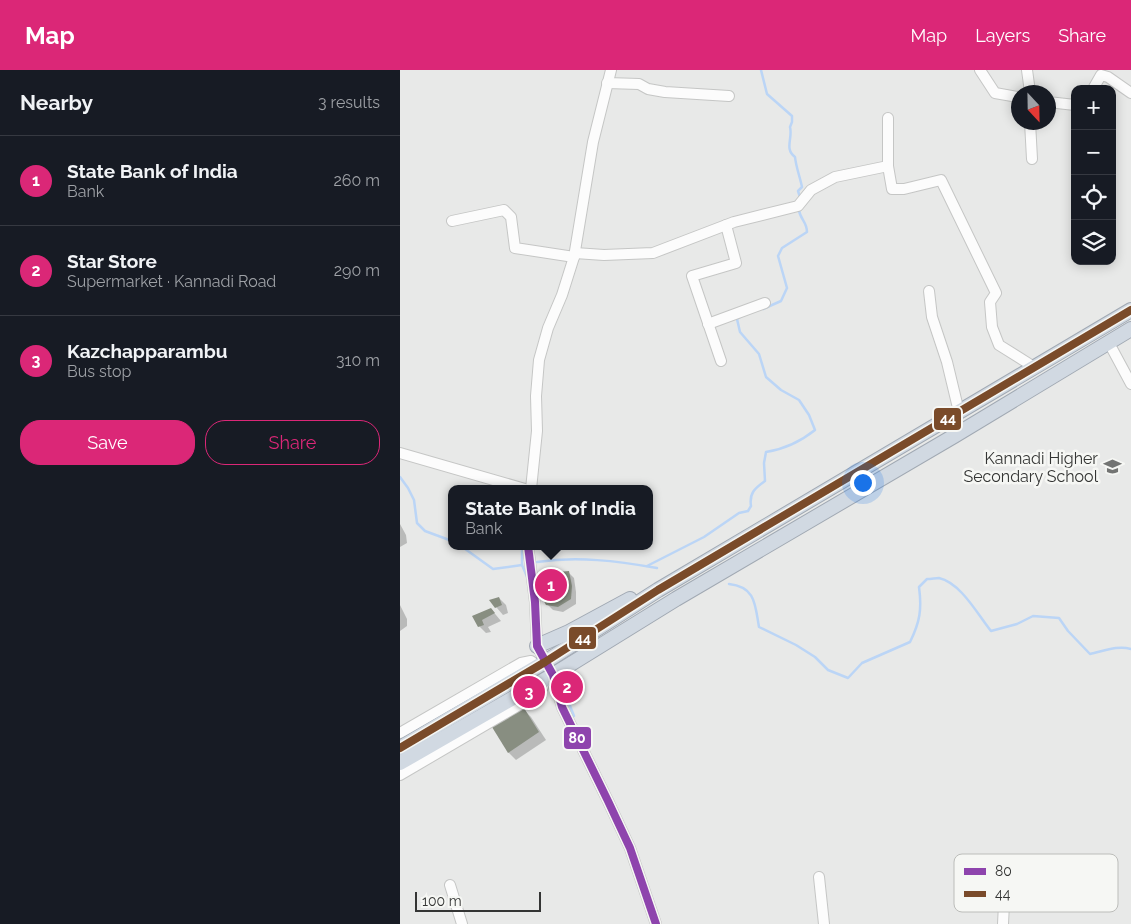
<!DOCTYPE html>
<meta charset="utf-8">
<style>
body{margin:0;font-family:Raleway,sans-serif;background:#242831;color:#f1f3f6}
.controls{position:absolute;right:15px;top:15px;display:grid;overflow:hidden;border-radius:10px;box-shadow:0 2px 12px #0003}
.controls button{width:45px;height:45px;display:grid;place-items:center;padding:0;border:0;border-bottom:1px solid #363941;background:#171b24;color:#f1f3f6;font:25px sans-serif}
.compass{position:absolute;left:611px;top:15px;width:45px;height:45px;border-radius:50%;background:#171b24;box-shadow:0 2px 12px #0003;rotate:158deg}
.scale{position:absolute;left:15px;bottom:12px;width:126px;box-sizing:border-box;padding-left:5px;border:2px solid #343534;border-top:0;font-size:14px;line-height:18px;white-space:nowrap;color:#343534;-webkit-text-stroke:4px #f6f7f4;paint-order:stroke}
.you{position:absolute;left:462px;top:412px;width:18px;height:18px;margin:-12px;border:4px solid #fff;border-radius:50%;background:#1a73e8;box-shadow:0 0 0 8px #1a73e833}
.badge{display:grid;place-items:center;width:32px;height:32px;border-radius:50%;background:#db2777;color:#fff;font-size:16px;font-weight:700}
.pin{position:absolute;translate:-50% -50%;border:2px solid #fff;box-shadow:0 1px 5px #0006}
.popup{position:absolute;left:48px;top:415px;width:205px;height:65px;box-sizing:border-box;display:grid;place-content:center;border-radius:10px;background:#171b24;filter:drop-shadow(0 1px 4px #0005);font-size:16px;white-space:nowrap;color:#9ea1a6}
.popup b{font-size:19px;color:#f1f3f6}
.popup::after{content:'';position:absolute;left:50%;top:100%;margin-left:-10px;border:10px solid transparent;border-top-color:#171b24}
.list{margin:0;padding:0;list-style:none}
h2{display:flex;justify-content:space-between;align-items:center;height:65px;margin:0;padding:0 20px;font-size:21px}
h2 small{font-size:16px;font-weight:400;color:#9ea1a6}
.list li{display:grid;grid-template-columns:32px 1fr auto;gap:15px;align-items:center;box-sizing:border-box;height:90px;padding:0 20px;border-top:1px solid #363941}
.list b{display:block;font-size:19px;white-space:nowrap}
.list p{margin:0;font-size:16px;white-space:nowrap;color:#9ea1a6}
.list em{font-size:16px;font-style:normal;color:#9ea1a6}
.actions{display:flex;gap:10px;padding:15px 20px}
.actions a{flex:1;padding:11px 0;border:1px solid #db2777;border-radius:20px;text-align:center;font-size:18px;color:#db2777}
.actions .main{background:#db2777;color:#fff}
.icon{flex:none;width:28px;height:28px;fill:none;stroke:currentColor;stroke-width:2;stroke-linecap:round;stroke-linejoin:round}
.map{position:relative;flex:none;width:731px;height:854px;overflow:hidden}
header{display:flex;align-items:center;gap:30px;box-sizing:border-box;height:70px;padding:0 25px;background:#db2777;color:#fff}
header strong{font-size:24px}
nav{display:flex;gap:28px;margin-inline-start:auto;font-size:18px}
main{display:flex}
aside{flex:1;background:#171b24}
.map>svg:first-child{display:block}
.shadow{fill:#0003}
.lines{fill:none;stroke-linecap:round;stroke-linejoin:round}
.stream{stroke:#bbd5f6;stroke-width:2.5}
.building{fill:#888e81}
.minor-casing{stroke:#c5c6c5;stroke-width:12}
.highway-casing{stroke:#a1a9b3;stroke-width:16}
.minor{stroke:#fcfcfc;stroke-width:10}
.highway{stroke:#d1d9e2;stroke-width:14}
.bus-1-casing{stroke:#f6f7f4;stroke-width:11}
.bus-2-casing{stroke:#f6f7f4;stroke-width:11}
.bus-1{stroke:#8e44ad;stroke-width:8}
.bus-2{stroke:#7a4b2a;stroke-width:8}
.labels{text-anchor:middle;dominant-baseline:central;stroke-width:5;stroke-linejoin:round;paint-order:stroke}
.poi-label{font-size:16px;fill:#343534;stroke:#f6f7f4;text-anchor:end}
.key{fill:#f6f7f4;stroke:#bcbdba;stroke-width:1}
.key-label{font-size:14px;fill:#343534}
.line-badge{stroke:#f6f7f4;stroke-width:2}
.badge-label{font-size:14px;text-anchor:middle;font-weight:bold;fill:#fff}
</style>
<header>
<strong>Map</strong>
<nav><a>Map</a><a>Layers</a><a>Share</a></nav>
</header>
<main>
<aside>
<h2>Nearby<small>3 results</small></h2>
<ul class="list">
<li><span class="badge">1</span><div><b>State Bank of India</b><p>Bank</p></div><em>260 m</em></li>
<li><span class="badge">2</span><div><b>Star Store</b><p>Supermarket · Kannadi Road</p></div><em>290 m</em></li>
<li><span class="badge">3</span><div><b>Kazchapparambu</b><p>Bus stop</p></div><em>310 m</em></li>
</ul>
<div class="actions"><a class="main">Save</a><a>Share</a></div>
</aside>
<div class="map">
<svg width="731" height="854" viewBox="0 0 731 854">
<rect width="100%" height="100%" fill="#e8e9e8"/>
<g class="shadow">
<path d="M0,454L6,465L7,473L0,477Z"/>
<path d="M168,502L174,508L176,522V534L163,542L153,540L147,534Z"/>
<path d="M99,528L106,535L108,543L103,545L91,531Z"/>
<path d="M0,535L7,549V556L0,561Z"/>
<path d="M91,539L101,551L88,557L91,562L86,563L79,556L73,546Z"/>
<path d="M124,640L131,647L146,670L116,690L109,683L93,658Z"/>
</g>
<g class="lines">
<g class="stream">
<path d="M361,0L367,24L392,46V52L390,57C393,68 384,79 395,87C396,97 400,107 402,117L398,121L400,127"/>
<path d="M363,239L381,231L387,218L378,186L382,178L407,162C407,152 400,149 399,140"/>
<path d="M0,407L8,418L14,430L17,453L25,461L52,471"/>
<path d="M61,476L93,499L122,495"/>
<path d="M122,476V495L128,509"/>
<path d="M137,492C178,486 217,491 257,498"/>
<path d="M247,496L304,467L339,443L348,441L351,436C349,423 355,418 365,411L364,393L366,382C385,379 400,372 415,360L409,345L399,330L381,320L366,307L359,284L340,262L337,249L342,246"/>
<path d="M329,514C356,517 355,535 359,557L396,575L415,587L428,600L448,608L462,593L510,572C520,552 522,539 519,517L527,509C531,509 536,508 539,508C561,513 578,545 591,561L617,554L633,546L659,548L668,561L690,584C704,581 718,575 731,579"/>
<path d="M160,611L174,646"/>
</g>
</g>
<g class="building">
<path d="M169,501L172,516L171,529L158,537L146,535L140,524L146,506L158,502Z"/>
<path d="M99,527L102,535L95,538L89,530Z"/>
<path d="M91,538L95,543L82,550L84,555L78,557L72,546Z"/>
<path d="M124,638L139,662L108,683L92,657Z"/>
</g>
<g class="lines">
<defs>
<g id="minor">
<path d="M580,0L595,23L618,27"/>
<path d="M627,0L630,22"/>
<path d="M207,13L239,14L248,19L265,22L329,26"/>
<path d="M693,19L701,5L708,7L731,23"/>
<path d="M648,32L675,35"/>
<path d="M488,48V96L492,119H504L541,110L596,223L590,232L592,257L599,275L634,297"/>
<path d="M630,52L632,89"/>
<path d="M52,151L104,140L111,147L115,178L174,187"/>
<path d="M175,183L204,185L253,183L334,152L398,136L411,120L435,107L488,96"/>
<path d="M529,221L532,247L547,292L559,342"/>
<path d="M308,254L365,233"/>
<path d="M709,273L731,314"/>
<path d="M321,291L292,206L336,193L326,155"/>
<path d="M0,383L125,419"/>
<path d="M131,419L137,361L136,326L139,290L148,258L162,225L174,187L193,72L211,0"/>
<path d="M128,476L135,532L137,576L153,605L162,637L208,731L230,778L256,854"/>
<path d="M0,663L121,593L131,591L138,596"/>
<path d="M0,705L138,624L143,617L146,609"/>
<path d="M419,807L424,854"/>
<path d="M50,815L62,854"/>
<path d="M603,854L604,834L608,818"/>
</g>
<g id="highway">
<path d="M137,576L169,562L230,529"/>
<path d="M0,678L145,592L258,520L731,240"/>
<path d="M0,693L153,605L276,529L554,366L731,259"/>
</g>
</defs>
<use href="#minor" class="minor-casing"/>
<use href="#highway" class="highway-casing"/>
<use href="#minor" class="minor"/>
<use href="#highway" class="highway"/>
<defs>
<path id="bus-1" d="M128,476L135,532L137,576L153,605L162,637L208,731L230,778L256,854"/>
<path id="bus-2" d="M0,678L145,592L258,520L731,240"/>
</defs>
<use href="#bus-1" class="bus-1-casing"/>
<use href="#bus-2" class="bus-2-casing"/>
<use href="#bus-1" class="bus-1"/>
<use href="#bus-2" class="bus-2"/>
</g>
<defs>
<symbol id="school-bare" viewBox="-9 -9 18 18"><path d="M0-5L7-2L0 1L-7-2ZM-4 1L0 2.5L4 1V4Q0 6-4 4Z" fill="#737473" stroke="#f6f7f4" stroke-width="2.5" paint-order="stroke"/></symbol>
</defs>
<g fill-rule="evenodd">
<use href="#school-bare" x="700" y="384" width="25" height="25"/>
</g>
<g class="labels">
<g class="poi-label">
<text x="698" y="388">Kannadi Higher<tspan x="698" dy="18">Secondary School</tspan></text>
</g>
</g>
<rect x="554" y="784" width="164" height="58" rx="8" class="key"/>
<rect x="564" y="798" width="22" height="7" fill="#8e44ad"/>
<rect x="564" y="821" width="22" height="6" fill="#7a4b2a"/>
<g class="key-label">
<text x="595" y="806">80</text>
<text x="595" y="829">44</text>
</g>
<g class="line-badge">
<rect x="533" y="337" width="29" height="24" rx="5" fill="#7a4b2a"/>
<rect x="168" y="556" width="29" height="24" rx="5" fill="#7a4b2a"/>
<rect x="163" y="656" width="29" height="24" rx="5" fill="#8e44ad"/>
</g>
<g class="badge-label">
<text x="548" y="353">44</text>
<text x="183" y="573">44</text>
<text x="177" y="673">80</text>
</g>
</svg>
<div class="controls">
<button>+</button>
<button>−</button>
<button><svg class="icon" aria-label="locate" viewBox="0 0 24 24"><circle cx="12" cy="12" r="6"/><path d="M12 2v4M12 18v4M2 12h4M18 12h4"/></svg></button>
<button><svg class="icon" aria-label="layers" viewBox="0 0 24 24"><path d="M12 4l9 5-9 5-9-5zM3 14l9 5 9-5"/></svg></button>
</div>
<svg class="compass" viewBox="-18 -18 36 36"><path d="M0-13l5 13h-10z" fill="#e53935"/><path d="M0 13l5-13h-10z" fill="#9ea1a6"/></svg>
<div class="scale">100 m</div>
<div class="you"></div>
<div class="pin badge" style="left:151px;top:515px">1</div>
<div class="popup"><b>State Bank of India</b>Bank</div>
<div class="pin badge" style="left:167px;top:617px">2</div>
<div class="pin badge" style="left:129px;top:622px">3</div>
</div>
</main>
